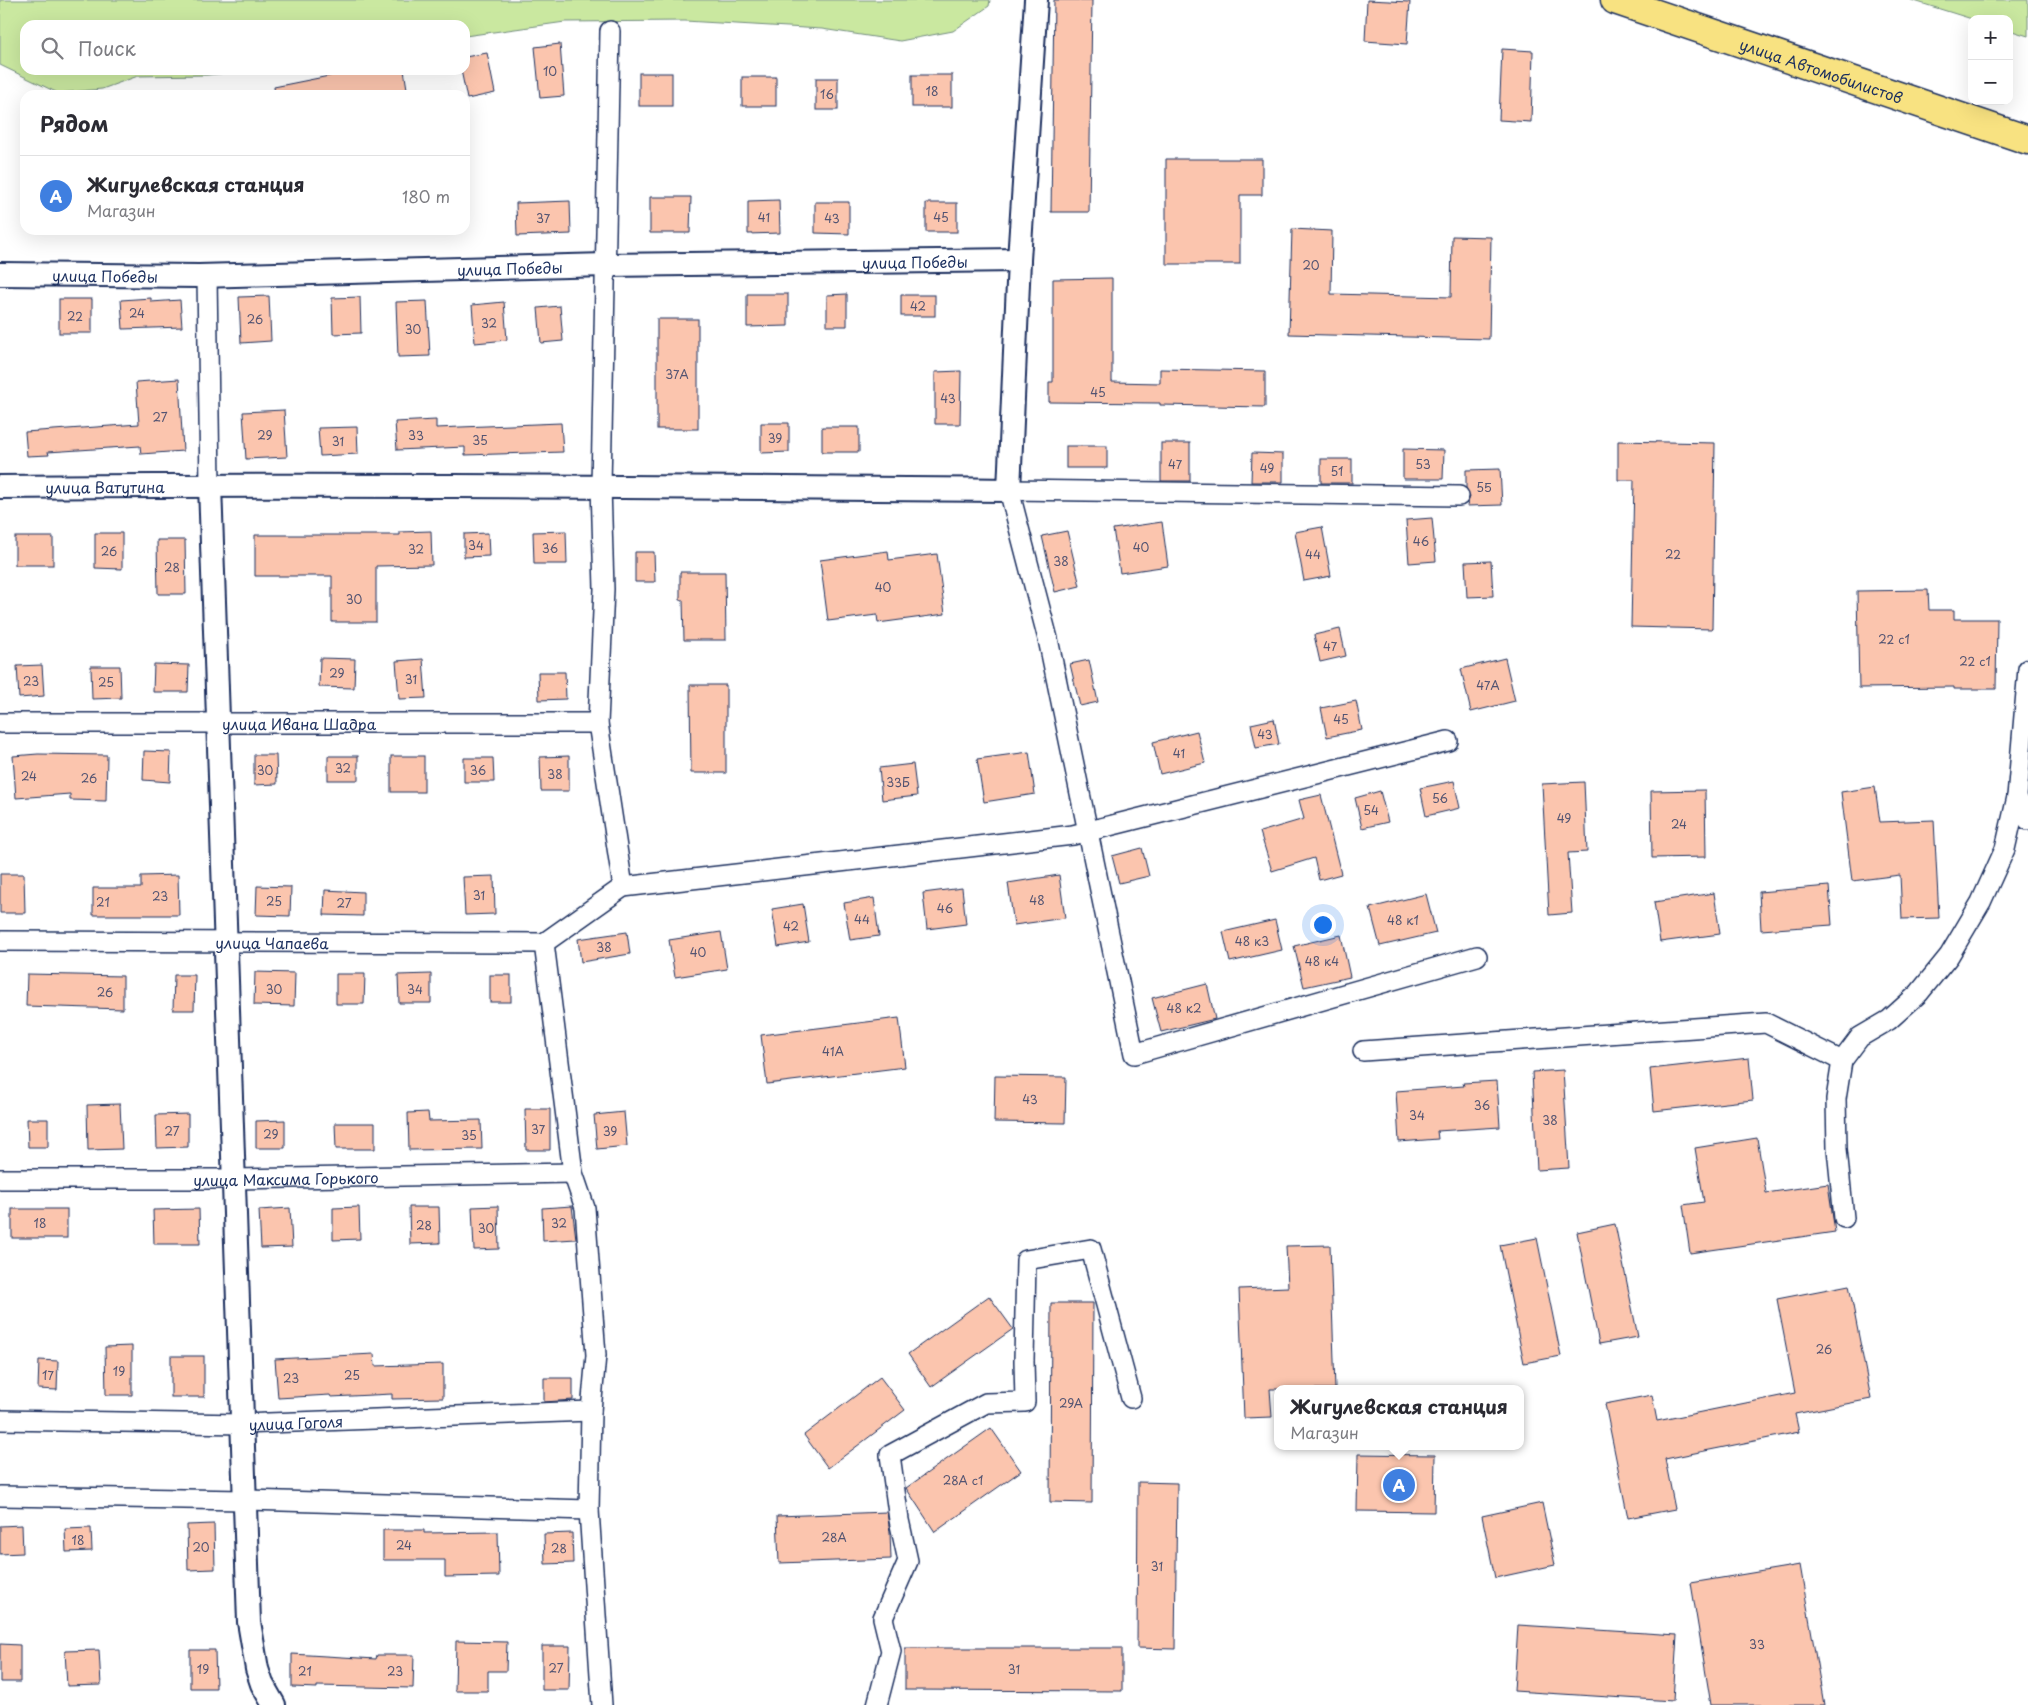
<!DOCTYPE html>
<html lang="ru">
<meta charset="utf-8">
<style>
body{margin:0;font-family:"Playpen Sans",sans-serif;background:#f2f2f3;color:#2b2b33}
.controls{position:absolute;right:15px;top:15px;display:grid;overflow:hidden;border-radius:10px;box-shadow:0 5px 20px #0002}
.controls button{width:45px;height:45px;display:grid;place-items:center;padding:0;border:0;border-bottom:1px solid #e1e1e2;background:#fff;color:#2b2b33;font:25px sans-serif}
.you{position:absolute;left:1322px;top:924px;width:18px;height:18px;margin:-12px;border:4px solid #fff;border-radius:50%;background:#1a73e8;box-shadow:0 0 0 8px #1a73e833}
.badge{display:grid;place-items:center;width:32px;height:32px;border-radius:50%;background:#d93025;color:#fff;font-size:16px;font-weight:700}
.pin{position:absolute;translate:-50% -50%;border:2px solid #fff;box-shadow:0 1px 5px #0006}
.popup{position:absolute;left:1274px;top:1385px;width:250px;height:65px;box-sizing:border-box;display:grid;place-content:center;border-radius:10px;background:#fff;filter:drop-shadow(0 1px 4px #0005);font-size:16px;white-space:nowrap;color:#7c7c81}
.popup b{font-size:19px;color:#2b2b33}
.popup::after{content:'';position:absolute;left:50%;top:100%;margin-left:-10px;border:10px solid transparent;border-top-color:#fff}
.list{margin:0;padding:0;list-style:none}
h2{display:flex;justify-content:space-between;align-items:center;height:65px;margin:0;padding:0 20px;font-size:21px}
h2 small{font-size:16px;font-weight:400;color:#7c7c81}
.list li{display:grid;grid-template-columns:32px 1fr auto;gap:15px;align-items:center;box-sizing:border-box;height:80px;padding:0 20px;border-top:1px solid #e1e1e2}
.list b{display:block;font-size:19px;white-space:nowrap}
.list p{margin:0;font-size:16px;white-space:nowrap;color:#7c7c81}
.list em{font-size:16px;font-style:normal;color:#7c7c81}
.icon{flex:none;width:28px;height:28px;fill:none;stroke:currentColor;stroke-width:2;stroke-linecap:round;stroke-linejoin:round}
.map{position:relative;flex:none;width:2028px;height:1705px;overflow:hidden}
.search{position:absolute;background:#fff;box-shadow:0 5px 20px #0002;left:20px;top:20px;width:450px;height:55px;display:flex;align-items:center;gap:12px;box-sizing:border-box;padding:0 18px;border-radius:15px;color:#7c7c81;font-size:19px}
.panel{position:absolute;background:#fff;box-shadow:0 5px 20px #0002;left:20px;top:90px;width:450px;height:145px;border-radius:15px}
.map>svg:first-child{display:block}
.green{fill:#cae8a0;stroke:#728c7f}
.building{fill:#fbc5ae;stroke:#1b2f5e}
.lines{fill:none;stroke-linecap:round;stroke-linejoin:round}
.minor-casing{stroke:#1b2f5e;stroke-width:22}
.tertiary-casing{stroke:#1b2f5e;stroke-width:26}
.primary-casing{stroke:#1b2f5e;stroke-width:31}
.minor{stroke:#fff;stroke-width:19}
.tertiary{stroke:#fff;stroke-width:22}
.primary{stroke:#f8e281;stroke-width:28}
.labels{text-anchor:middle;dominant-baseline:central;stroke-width:4;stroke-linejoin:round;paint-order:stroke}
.number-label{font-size:12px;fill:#535472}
.street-label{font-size:15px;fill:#1b2f5e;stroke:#fff}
</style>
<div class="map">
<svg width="2028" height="1705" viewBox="0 0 2028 1705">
<rect width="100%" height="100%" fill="#fff"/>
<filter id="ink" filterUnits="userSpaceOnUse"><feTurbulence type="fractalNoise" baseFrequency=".02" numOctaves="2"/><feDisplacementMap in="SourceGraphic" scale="10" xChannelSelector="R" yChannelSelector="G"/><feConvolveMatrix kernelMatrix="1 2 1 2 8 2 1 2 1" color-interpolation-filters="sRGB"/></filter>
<g filter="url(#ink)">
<g class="green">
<path d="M0,0H990L989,6L953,31L900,41L822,29L685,21L565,22L465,36V25H25V70H259L207,75L138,76L102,89L58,93L0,65Z"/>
<path d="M1911,0H2028V36L2009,30V19H1972Z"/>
</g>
<g class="building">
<path d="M1054,0H1092L1089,212H1051Z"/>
<path d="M1367,0L1410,2L1407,44L1365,41Z"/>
<path d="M560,44L564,96L540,98L535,47Z"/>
<path d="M1502,49L1533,51L1531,122L1499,120Z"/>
<path d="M487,53L495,93L467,99L461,70H465V57Z"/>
<path d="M359,70H404L408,95H275L274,87Z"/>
<rect x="639" y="73" width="33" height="33"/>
<rect x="912" y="75" width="40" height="32"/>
<rect x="742" y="77" width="34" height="29"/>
<rect x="816" y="78" width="22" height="32"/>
<path d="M1166,159H1262V195H1240V264H1166Z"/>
<path d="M650,197H691L690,233H650Z"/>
<path d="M779,200L780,233L748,234V201Z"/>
<path d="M570,201L571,234L517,236L516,203Z"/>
<path d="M815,202H849V234L815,233Z"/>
<rect x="926" y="203" width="31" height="29"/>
<path d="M1292,229L1332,231L1331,294L1451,297L1452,236L1491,237L1489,339L1289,334Z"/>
<path d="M1112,278V382L1160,383V369L1265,371V407L1160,405V403L1049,402V382H1053V279Z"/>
<path d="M747,294H788V326L747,327Z"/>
<path d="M847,294V326H827V295Z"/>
<rect x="901" y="295" width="34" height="21"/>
<path d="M269,296L271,341L241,343L239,297Z"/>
<path d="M360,297L361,333L333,334L332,298Z"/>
<path d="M151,298V302L180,300L182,327L123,329L121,300Z"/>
<rect x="59" y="299" width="33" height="34"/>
<path d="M427,301L430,356L398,357L396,302Z"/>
<path d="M504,302L507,340L475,343L472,305Z"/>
<path d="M560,306L563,341L541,343L538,308Z"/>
<rect x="657" y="319" width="41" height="110"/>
<path d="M961,371L960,424H935V372Z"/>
<path d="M179,379L183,451L141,454L140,446L48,452L49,455L27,456L25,432L139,424L136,382Z"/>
<path d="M284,410L287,457L246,459L243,412Z"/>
<path d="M436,420V428L561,423L563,452L465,455V447L397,450L395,422Z"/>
<path d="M761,423H789V452L761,453Z"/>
<path d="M357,427L358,454L320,456L318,428Z"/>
<rect x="822" y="427" width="37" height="25"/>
<path d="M1618,441L1715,443L1712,629L1631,627L1634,480H1618Z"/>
<rect x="1161" y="443" width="29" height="38"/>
<rect x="1066" y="446" width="41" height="22"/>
<path d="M1403,449L1444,450L1443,479H1403Z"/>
<path d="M1252,453L1283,454V482H1251Z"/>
<rect x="1321" y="459" width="31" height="24"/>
<path d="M1500,469L1502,505L1467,506L1470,496L1466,488V470Z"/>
<path d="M1432,518L1436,561L1409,563L1406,520Z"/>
<path d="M1162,522L1168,566L1120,573L1113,529Z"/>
<path d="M1322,527L1331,576L1304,581L1295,532Z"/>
<path d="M431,531L432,565L376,566V622H332V576H255V535H400V532Z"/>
<path d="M566,531L567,564H534L533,532Z"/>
<path d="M1067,531L1080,586L1055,592L1042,536Z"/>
<path d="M95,533H122V569L95,568Z"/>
<path d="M488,533L489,556L464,557V534Z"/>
<rect x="15" y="537" width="38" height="28"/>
<path d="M157,540H185L186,594H158Z"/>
<path d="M888,551L889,560L937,554L945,614L878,623L877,615L828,621L820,560Z"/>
<path d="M635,552H654L655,582H635Z"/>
<path d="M1491,561L1493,596L1467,597L1465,562Z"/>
<path d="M680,572H725L726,640H684L683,600H680Z"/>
<path d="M1928,590L1929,610H1954V619H1997L1996,689H1954V687L1859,688L1857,591Z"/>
<path d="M1340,629L1346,656L1320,662L1314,635Z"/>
<path d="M320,658L355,659L354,688L319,687Z"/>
<path d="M1505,658L1515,701L1471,712L1461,669Z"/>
<path d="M423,659L426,698L399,699L396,661Z"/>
<path d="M1089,660L1098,702L1080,706L1070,664Z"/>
<path d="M154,664L189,665L188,692H153Z"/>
<path d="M42,665L44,696L19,698L17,666Z"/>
<path d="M91,666H120L121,698L92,699Z"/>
<path d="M538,672H565L566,699L539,700Z"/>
<path d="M690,685H726V773H691Z"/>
<path d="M1356,701L1362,730L1327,737L1321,708Z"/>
<path d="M1274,719L1279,744L1256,748L1251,724Z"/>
<path d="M1197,731L1205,763L1160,774L1153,742Z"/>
<path d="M144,751L171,752L170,782L143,780Z"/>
<path d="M1029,752L1035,794L984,802L977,759Z"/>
<path d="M38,754L107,755L106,801L70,800V794L16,798L13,756Z"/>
<path d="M254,755H276L277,784L254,785Z"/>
<rect x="328" y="756" width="30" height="24"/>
<rect x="391" y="756" width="33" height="36"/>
<path d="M569,756V791H541L540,757Z"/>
<path d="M464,758H493L494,782H464Z"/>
<path d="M913,764L917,796L882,800L879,768Z"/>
<path d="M1454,781L1460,808L1426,816L1420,788Z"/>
<path d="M1584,782L1587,852L1568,853L1572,913L1549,915L1542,784Z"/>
<path d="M1875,787L1880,822L1934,820L1939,918L1902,919L1900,875L1852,881L1841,792Z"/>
<path d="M1705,790L1706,857L1652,858L1651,791Z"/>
<path d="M1380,791L1388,822L1362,828L1355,798Z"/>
<path d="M1321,795L1341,874L1319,880L1314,858L1272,871L1260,832L1304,819L1299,800Z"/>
<path d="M1142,848L1149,876L1119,883L1112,856Z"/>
<path d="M0,874H24L25,913H0Z"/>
<path d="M178,875L179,915H93V888H141V876Z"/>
<path d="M1059,875L1065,918L1014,925L1008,883Z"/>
<path d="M494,876L495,914L465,915L463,877Z"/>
<path d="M257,886L291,887L290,916L256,915Z"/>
<path d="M1829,886L1832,925L1761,930L1759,892Z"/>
<path d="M962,888L966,924L927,929L923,893Z"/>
<path d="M325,890L363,892V916L324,915Z"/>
<path d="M1714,893L1720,934L1660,942L1654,902Z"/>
<path d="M1426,894L1436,933L1380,946L1370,908Z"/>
<path d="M874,898L879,936L850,940L844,903Z"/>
<path d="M803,904L809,942L778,947L772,909Z"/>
<path d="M1275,920L1282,950L1230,962L1223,932Z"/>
<path d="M627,932L630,954L581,962L578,939Z"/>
<path d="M721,932L727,969L675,977L669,940Z"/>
<path d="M1341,935L1350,977L1304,987L1294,946Z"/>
<path d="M255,972L295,973L294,1006L254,1005Z"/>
<path d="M27,974L123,976V1009L26,1006Z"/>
<path d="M336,974H365L364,1004H336Z"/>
<path d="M431,974V1003H399L398,975Z"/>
<path d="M174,975H195L194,1010H173Z"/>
<rect x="490" y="975" width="21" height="27"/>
<path d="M1207,984L1215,1019L1161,1032L1152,998Z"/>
<path d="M899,1018L905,1067L767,1084L761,1035Z"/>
<path d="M1749,1058L1753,1100L1654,1111L1650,1069Z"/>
<path d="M1563,1070L1569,1168L1537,1170L1532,1072Z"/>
<path d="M995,1076L1066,1077L1065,1123L994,1122Z"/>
<path d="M1497,1081L1500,1127L1437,1131L1438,1139L1399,1142L1396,1091L1464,1086L1463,1083Z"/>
<path d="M120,1104L122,1149L88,1150L87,1105Z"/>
<path d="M525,1109H550V1150H526Z"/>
<path d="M428,1112L429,1121L481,1120L482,1149L409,1150L408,1113Z"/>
<path d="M624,1112L627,1146L597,1149L594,1115Z"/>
<path d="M188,1114V1147L157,1148L156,1115Z"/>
<path d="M27,1119H48V1147H28Z"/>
<path d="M285,1120V1148H256V1121Z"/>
<path d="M335,1123H375V1149H336Z"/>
<path d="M1757,1138L1766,1193L1828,1184L1835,1232L1690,1253L1683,1205L1704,1202L1695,1148Z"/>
<path d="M498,1206L499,1249L474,1250L472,1207Z"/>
<path d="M572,1206L576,1239L543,1241L542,1208Z"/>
<path d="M359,1207L360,1239L333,1240V1208Z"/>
<path d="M409,1207H439L440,1243L410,1244Z"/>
<path d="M290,1208L292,1247L261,1248L259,1210Z"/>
<rect x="12" y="1209" width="55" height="29"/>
<path d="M199,1209L200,1244H154L153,1210Z"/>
<path d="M1615,1224L1638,1337L1599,1344L1577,1232Z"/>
<path d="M1537,1238L1561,1356L1524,1363L1500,1245Z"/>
<path d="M1330,1245L1335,1389H1270L1272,1417L1244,1418L1239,1289L1288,1287L1286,1246Z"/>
<path d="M1849,1285L1871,1399L1795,1414L1799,1432L1665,1459L1675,1509L1628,1518L1605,1404L1652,1395L1657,1421L1795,1393L1777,1299Z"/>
<path d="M989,1296L1013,1329L931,1387L908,1354Z"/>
<path d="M1051,1303H1093L1092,1503L1050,1502Z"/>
<path d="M132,1346V1395H106L105,1347Z"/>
<path d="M374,1354L375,1366L443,1364V1398L392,1399V1394L331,1397L330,1395L278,1398L275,1359Z"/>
<rect x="171" y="1356" width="33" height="41"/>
<path d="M39,1360L58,1361L57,1390L38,1389Z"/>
<path d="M880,1377L905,1410L828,1468L804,1435Z"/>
<path d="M544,1378H573V1400L544,1402Z"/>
<path d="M991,1428L1021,1471L935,1532L906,1488Z"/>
<path d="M1358,1454L1435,1455L1434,1512L1357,1511Z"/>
<path d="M1138,1482L1177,1483L1175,1649L1137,1648Z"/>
<path d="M1542,1503L1555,1565L1495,1578L1482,1516Z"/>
<path d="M887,1512L890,1532L891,1559L779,1563L777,1516Z"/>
<path d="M214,1524L215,1569L188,1570L187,1525Z"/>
<path d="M22,1525L23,1553L0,1554V1526Z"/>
<path d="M91,1528L92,1551L66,1552L65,1529Z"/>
<path d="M383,1530H424V1533L498,1532L499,1576L445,1577V1560H383Z"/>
<path d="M572,1533L573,1563L545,1564L544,1534Z"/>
<path d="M1800,1565L1824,1705H1711L1691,1583Z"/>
<path d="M1518,1625L1677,1635L1673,1701L1514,1691Z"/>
<path d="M456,1641L507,1642L506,1671H488V1691H455Z"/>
<path d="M0,1644L20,1645V1682H0Z"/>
<path d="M542,1646H570L569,1690H542Z"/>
<path d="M905,1648H1122V1691L905,1690Z"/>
<path d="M99,1650L101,1685L67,1686L65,1651Z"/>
<path d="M190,1650H215L216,1688H190Z"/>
<path d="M292,1654L376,1659L377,1655H414L413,1688L317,1686V1688L292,1687Z"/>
</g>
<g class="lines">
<defs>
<g id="minor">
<path d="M207,276L210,485"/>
<path d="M1459,496L1009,490L1048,639L1134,1054L1477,956"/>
<path d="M2028,669L2017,797L2028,820"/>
<path id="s1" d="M0,723H598"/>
<path d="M623,887L1073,835L1448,741"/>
<path id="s2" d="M0,941L544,943"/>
<path d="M544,943L623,887L598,723L604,589L601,486L610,31"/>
<path d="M544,943L573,1173L585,1208L596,1355L591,1411L589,1510L602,1705"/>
<path d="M1363,1051L1766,1023L1842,1061"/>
<path id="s3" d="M0,1179H234L573,1173"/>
<path d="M1844,1218L1837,1149L1836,1099L1842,1061L1860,1037L1889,1020L1919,993L1949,956L1981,902L2005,849L2017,797"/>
<path id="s4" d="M0,1420L243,1424L591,1411"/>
<path d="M0,1496L245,1500L589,1510"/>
<path d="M877,1705L891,1651L883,1618L908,1561L899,1520L890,1455L986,1403L1025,1402L1024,1361L1026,1260L1091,1249L1131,1398"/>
</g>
<g id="tertiary">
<path id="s5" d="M0,274L199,276L606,265L1019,260"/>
<path d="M210,485L249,1622L257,1669L262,1684L274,1705"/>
<path id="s6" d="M0,487C336,484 673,487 1009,490L1019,260L1036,0"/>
</g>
<g id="primary">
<path id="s7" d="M1615,0L2028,140"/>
</g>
</defs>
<use href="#minor" class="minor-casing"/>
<use href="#tertiary" class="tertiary-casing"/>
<use href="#primary" class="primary-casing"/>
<use href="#minor" class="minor"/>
<use href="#tertiary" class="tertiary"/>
<use href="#primary" class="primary"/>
</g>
</g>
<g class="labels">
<g class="number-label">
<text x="550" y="71">10</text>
<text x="932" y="91">18</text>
<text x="827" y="94">16</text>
<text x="764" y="217">41</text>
<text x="941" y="217">45</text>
<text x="543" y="218">37</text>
<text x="832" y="218">43</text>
<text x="1311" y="265">20</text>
<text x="918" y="306">42</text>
<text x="137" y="313">24</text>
<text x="75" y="316">22</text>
<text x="255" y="319">26</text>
<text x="489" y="323">32</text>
<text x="413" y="329">30</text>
<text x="677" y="374">37А</text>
<text x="1098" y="392">45</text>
<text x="948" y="398">43</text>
<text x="160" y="417">27</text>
<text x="265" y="435">29</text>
<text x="416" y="435">33</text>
<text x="775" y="438">39</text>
<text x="480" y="440">35</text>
<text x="338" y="441">31</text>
<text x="1175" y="464">47</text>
<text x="1423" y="464">53</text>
<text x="1267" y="468">49</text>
<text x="1337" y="471">51</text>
<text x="1484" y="487">55</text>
<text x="1421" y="541">46</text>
<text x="476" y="545">34</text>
<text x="1141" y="547">40</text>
<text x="550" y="548">36</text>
<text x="416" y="549">32</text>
<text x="109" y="551">26</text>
<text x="1313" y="554">44</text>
<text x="1673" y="554">22</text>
<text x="1061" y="561">38</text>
<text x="172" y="567">28</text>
<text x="883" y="587">40</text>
<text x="354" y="599">30</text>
<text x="1894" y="639">22 с1</text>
<text x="1330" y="646">47</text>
<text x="1975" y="661">22 с1</text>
<text x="337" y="673">29</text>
<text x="411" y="679">31</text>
<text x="31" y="681">23</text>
<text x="106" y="682">25</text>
<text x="1488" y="685">47А</text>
<text x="1341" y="719">45</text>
<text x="1265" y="734">43</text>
<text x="1179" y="753">41</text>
<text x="343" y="768">32</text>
<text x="265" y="770">30</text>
<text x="478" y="770">36</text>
<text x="555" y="774">38</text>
<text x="29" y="776">24</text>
<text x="89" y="778">26</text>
<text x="898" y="782">33Б</text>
<text x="1440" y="798">56</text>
<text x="1371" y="810">54</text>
<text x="1564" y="818">49</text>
<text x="1679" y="824">24</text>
<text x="479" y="895">31</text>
<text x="160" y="896">23</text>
<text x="1037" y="900">48</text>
<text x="274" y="901">25</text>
<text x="103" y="902">21</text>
<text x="344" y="903">27</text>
<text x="945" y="908">46</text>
<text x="862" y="919">44</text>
<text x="1403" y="920">48 к1</text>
<text x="791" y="926">42</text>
<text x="1252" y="941">48 к3</text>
<text x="604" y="947">38</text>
<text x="698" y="952">40</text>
<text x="1322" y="961">48 к4</text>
<text x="274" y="989">30</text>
<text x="415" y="989">34</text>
<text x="105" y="992">26</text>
<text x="1184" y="1008">48 к2</text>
<text x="833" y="1051">41А</text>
<text x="1030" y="1099">43</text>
<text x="1482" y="1105">36</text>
<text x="1417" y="1115">34</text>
<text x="1550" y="1120">38</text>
<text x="538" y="1129">37</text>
<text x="172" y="1131">27</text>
<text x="610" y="1131">39</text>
<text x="271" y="1134">29</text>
<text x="469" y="1135">35</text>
<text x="40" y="1223">18</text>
<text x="559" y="1223">32</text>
<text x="424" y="1225">28</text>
<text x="486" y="1228">30</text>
<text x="1824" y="1349">26</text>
<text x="119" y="1371">19</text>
<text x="48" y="1375">17</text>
<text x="352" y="1375">25</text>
<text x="291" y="1378">23</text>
<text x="1071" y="1403">29А</text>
<text x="963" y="1480">28А с1</text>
<text x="834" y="1537">28А</text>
<text x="78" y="1540">18</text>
<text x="404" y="1545">24</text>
<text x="201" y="1547">20</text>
<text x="559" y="1548">28</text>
<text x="1157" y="1566">31</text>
<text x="1757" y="1644">33</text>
<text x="556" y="1668">27</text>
<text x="203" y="1669">19</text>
<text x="1014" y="1669">31</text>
<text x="305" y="1671">21</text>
<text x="395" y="1671">23</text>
</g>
<g class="street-label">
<text stroke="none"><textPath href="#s7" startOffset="218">улица Автомобилистов</textPath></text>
<text stroke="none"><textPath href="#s5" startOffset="915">улица Победы</textPath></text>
<text stroke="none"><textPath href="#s5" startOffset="510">улица Победы</textPath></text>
<text stroke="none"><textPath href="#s5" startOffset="105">улица Победы</textPath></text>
<text stroke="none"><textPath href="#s6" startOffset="105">улица Ватутина</textPath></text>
<text stroke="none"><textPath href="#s1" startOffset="299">улица Ивана Шадра</textPath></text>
<text stroke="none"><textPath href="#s2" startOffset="272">улица Чапаева</textPath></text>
<text stroke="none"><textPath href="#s3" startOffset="286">улица Максима Горького</textPath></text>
<text stroke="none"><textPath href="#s4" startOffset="296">улица Гоголя</textPath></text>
</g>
</g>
</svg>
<div class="controls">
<button>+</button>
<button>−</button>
</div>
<div class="you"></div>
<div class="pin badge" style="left:1399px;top:1485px;background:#3f7fe0">A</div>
<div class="popup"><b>Жигулевская станция</b>Магазин</div>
<div class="search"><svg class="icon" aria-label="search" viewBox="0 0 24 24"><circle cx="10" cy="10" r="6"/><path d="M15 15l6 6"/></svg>Поиск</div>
<section class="panel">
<h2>Рядом<small></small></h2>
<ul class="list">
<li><span class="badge" style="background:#3f7fe0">A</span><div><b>Жигулевская станция</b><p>Магазин</p></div><em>180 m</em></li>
</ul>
</section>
</div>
